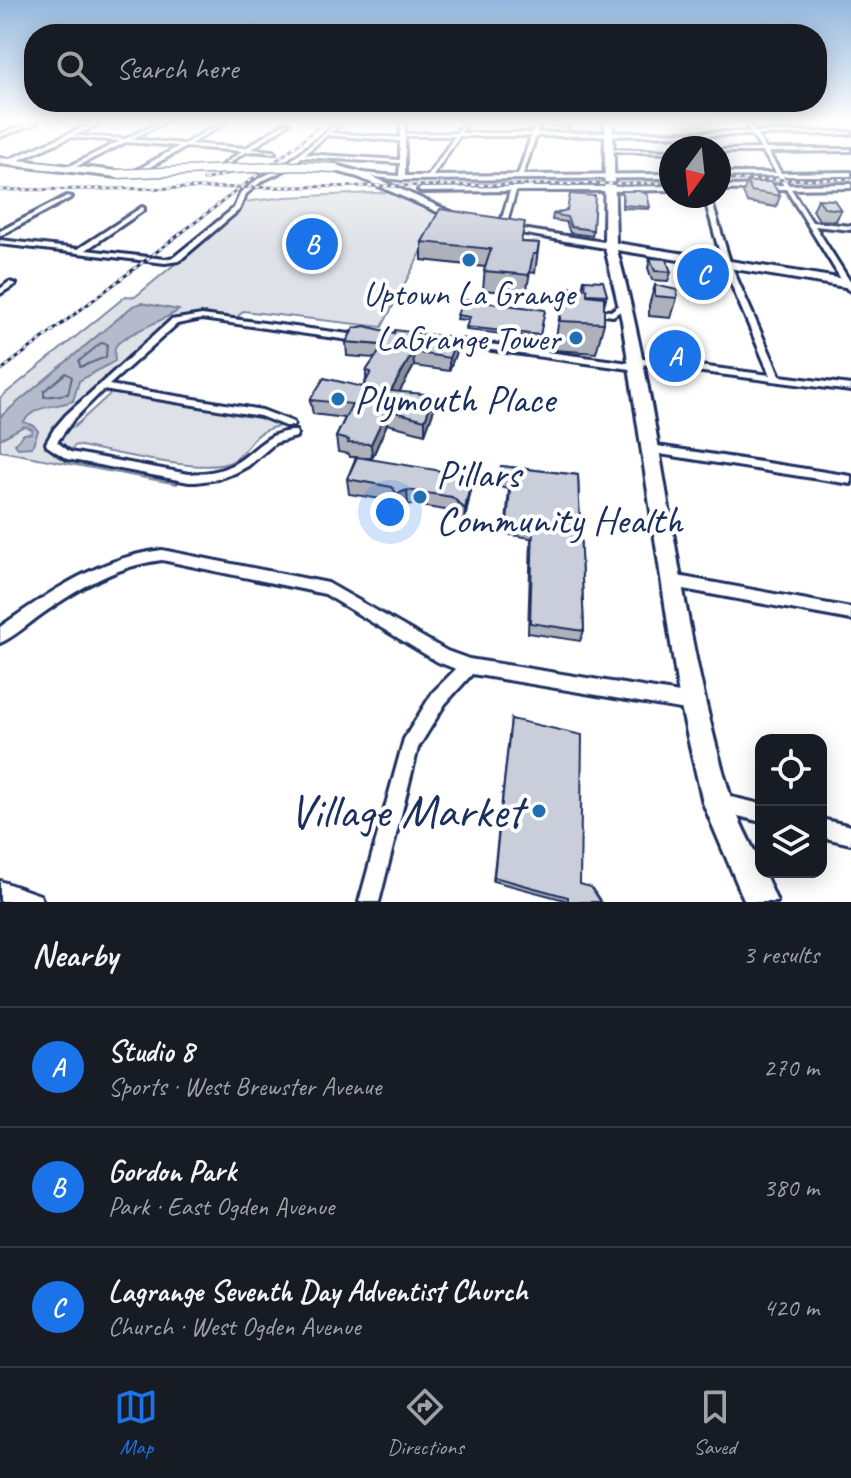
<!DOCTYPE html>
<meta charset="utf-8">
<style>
body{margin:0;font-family:Caveat,sans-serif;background:#242831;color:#f1f3f6}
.controls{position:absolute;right:24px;bottom:24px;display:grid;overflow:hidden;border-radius:16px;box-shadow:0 4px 20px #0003}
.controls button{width:72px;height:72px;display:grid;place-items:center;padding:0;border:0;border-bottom:2px solid #363941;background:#171b24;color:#f1f3f6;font:40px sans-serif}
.compass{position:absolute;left:659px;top:136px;width:72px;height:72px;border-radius:50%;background:#171b24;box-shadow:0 4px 20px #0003;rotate:195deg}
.you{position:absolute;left:390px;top:512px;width:28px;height:28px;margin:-20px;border:6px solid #fff;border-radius:50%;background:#1a73e8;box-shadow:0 0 0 12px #1a73e833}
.badge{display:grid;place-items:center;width:52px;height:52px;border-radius:50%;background:#1a73e8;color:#fff;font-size:26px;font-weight:700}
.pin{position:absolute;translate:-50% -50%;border:4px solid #fff;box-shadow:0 2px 8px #0006}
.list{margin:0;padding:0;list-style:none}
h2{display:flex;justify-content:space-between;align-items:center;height:104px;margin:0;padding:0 32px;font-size:34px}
h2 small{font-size:26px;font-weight:400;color:#9ea1a6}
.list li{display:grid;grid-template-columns:52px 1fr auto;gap:24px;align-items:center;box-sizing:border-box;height:120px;padding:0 32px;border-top:2px solid #363941}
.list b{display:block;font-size:30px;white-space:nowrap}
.list p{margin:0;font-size:26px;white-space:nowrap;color:#9ea1a6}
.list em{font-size:26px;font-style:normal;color:#9ea1a6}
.icon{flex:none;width:44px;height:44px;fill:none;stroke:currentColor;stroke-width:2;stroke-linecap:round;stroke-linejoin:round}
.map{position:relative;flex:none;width:851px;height:902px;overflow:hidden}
.search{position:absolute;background:#171b24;box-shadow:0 4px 20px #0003;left:24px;right:24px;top:24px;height:88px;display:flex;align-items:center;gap:20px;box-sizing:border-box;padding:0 28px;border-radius:32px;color:#9ea1a6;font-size:30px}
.sheet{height:464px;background:#171b24}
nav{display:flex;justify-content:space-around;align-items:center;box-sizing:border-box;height:112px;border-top:2px solid #363941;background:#171b24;font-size:22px;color:#9ea1a6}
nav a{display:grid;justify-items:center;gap:4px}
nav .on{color:#1a73e8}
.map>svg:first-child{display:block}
.green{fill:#dee1e7;stroke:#7c88a2;stroke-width:2}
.water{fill:#b5bbca;stroke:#77839f;stroke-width:2}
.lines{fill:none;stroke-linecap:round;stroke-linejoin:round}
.shore{stroke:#596789;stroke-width:2}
.minor-casing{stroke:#1b2f5e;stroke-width:6}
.tertiary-casing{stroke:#1b2f5e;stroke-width:6}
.secondary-casing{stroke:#1b2f5e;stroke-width:6}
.primary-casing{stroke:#1b2f5e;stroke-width:6}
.minor{fill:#fff;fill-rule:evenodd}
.tertiary{fill:#fff;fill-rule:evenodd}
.secondary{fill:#fff;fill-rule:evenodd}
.primary{fill:#fff;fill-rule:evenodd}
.rail-casing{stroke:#1b2f5e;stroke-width:3}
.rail{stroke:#fff;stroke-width:2;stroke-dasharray:4;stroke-linecap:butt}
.primary-bridge-casing{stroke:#1b2f5e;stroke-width:11;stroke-linecap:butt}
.primary-bridge{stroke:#fff;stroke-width:8}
.wall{fill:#aeb1bb;stroke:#1b2f5e;stroke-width:2}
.shaded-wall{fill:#8d9099;stroke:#1b2f5e;stroke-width:2}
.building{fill:#caceda;stroke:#1b2f5e;stroke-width:2}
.poi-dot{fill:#1f6fb2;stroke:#fff;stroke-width:3}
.labels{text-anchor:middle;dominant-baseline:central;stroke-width:8;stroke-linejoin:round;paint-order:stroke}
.far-poi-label{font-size:34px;fill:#1b2f5e;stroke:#fff}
.poi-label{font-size:40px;fill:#1b2f5e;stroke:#fff;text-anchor:start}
.near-poi-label{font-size:48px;fill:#1b2f5e;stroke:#fff;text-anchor:end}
</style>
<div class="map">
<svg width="851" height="902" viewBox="0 0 851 902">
<rect width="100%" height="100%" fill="#fff"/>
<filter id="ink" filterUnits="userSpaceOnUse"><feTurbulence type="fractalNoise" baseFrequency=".0125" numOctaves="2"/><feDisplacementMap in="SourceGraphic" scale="16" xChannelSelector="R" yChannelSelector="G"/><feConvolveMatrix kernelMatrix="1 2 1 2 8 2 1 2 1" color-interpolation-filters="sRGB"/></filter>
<g filter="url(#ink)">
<g class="green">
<path d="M397,192L446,214L437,222L382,327L243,311L236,319L195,314L174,320L56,428L48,438V448L58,457L180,480L177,484L0,451V398L126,296L135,297L235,214L243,202L286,197Z"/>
<path d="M111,393L258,416L274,420L281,426C250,430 251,451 231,462C205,475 108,451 76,445L70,450L62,446L59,438L68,427H74Z"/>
</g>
<path class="water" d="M141,303L179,310C168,319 118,336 115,348C114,352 115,357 115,361L79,381L73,401C53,408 37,404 23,422L33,425L38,431L32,447L18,448L15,444L24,434L32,433V429L24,426L0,439V417L133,306Z"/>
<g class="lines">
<g class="shore">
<path d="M101,343L107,344L106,357L80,367L79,361Z"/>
<path d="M66,373L72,377L68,394L44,397V391Z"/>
</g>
<defs>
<g id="minor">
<path d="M32,123H37L0,137V134Z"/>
<path d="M158,123H163L131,139L184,144L221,123H226L190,144L246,148L285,123H289L252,149L273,151L275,153C267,153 255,150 247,152C233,157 227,172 211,169L220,167L242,151L186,147L137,174L135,171L179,146L126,142L67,171L62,170L120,141L68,137L66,135L125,139Z"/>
<path d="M338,123H342L330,133L400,138L401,123H405V134L457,133L464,123H468L461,133H532L536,123H540L537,133L750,132L745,123H749L755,132H851V134L757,135L766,149H851V151L768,152L781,173L851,172V176H783L812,222L851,226V230L815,226L851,283V291L847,289L778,176L719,177V173H776L763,152H719V150L761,149L752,135L536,136L523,175L671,174V178L402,180L358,175L361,173L399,176L400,163L302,157L285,170L262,181L246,194L239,210L179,261L165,263L0,244V240L78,249L142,207L144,208V210L86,250L165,259L174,257L234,208L241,192L258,179L281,168ZM327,135L400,141V160L305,154ZM405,136H455L428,176H405ZM459,136H531L518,175L433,176Z"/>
<path d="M609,149L671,151V153L607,151Z"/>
<path d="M514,187H609L612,189L609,191H516L507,222L515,230L512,232L501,222L510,191L421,192L418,190L421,188Z"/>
<path d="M67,196L72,197L0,236V231Z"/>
<path d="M704,196H710L731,265L780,376L851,385V391L633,363L631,361L636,358L770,375L723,265Z"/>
<path d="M9,282L16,284L0,294V289Z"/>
<path d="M622,303L629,305L613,316L589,313L585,311L589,309L611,311Z"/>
<path d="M202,315L349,334L363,330L367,333L349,340L202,319L177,324L109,385L262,410L293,422L294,424L293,426H285L260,416L103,390L73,420L57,442L70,452L189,474C204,473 220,472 234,464C255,452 269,429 296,431L297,434L296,437L275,443L248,466L235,473L218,479L196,482H189L67,459L47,446L46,443L54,429L66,415L171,320Z"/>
<path d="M444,338L637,364L642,367L637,370L441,343V339Z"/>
<path d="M651,445L851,476V484L647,452L646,449L647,446Z"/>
<path d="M162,550L328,583L447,651L469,659L692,695L698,697L700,703L698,709L692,711L472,674L445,704L418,748L379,902H359L404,739L433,692L456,669L438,662L325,594L162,560C116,566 79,588 42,614C28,624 15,636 0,643V627C50,592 100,557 162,550Z"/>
<path d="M672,575L851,608V620L672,587L667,585L665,581L667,577Z"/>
<path d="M722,795L761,804V822L716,810L713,804L716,798Z"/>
<path d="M821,819L851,826V844L821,837Z"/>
<path d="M0,881L40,895L43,902L0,901Z"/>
</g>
<g id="tertiary">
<path d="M851,184V188L719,190V186Z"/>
<path d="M671,186V190L609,191L605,189L609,187Z"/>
</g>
<path id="secondary" d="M94,123H102L10,164L3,162Z"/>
<g id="primary">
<path d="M605,123H613L616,243L851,280V288L617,250C666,430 676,620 731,798C738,821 751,843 761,865V872H764L777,902H745L703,803L680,703L622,321L605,248L498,229L503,226L604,242Z"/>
<path d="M0,158L117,171L121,174L117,177L0,164Z"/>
<path d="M335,165L364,173L467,219L458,221L358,177L332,170Z"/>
</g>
</defs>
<use href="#minor" class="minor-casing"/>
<use href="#tertiary" class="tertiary-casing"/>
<use href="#secondary" class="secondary-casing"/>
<use href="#primary" class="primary-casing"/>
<use href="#minor" class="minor"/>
<use href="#tertiary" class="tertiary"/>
<use href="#secondary" class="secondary"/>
<use href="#primary" class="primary"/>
<defs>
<g id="rail">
<path d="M204,180L262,165"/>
<path d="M719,180L851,179"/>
<path d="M0,190L671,183"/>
<path d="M0,371L302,141L321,123"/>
</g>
</defs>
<use href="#rail" class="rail-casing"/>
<use href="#rail" class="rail"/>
<defs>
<path id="primary-bridge" d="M117,174L299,166L335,168"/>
</defs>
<use href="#primary-bridge" class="primary-bridge-casing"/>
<use href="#primary-bridge" class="primary-bridge"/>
</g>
<g class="wall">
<path d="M546,123H571L570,128L546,125Z"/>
<path d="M747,182L780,196L776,207L747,202L743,193Z"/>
<path d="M622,191L650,207L649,209L622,208Z"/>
<path d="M818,199L841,210L836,221L819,220L813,210Z"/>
<path d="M567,210L593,230L592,236L570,233L566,222L552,220L553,214Z"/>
<path d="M422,242H523L539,243L535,273L530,272L526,294L483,290L485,267L422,260Z"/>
<path d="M650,258L671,272L668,281L652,280L648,268Z"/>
<path d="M700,258L716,268L711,281L699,280L696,270Z"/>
<path d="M584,280L607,295L604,305V323L596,353L554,350L564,287L582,289Z"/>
<path d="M655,285L677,298L671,318L649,316V305Z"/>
<path d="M459,299L545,310L539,338L466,330L469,320L457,319L461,306Z"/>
<path d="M346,342L456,352L449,371L414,366L399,392L434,409L425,434L387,424L372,458H358L471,490L464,523L451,511L408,504L398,509L393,501L349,494L347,479L356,457H350L349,454L338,452L336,437L345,418L313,414L310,400L363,387L366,380V371L375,358L347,356Z"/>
<path d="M501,466L578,475L584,631L580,641L528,633L531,538L505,534L509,489L499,487Z"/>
<path d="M511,719L580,884L601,902H565V900L493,881Z"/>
</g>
<g class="shaded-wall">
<path d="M457,338L456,352L449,371V358Z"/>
<path d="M413,352L414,366L392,405L391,391Z"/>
<path d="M434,395V409L425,434V420Z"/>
<path d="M387,410V424L372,458L371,444Z"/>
<path d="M472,476L471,490L464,523L465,509Z"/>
<path d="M407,490L408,504L398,509L397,494Z"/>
</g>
<g class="building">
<path d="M747,182H772L780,196L751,191Z"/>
<path d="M622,191H639L647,194L650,207L623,205Z"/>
<path d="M570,194L595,196L593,230L571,227L567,217L553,214L567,210Z"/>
<path d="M818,199L834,200L841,210L825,208Z"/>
<path d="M440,209L525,222L521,242L539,243L537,254H533L529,275L484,271L491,249L422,242Z"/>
<path d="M650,258L666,259L671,272L655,271Z"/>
<path d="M700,258L712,259L716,268L704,267Z"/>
<path d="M584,280L603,281L607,295L587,294V289H586Z"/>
<path d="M655,285L677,290V298L655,296Z"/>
<path d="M564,287L587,289V295L604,297V323L560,321Z"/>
<path d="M459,299L545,310L540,335L466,327L470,317L457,315L461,305Z"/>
<path d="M365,326L394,333L395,330L457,338L449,358L413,352L391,391L434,395L425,420L387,410L371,444L348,443L349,440L336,437L352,404L310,400L324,378L363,387L371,372L366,371L384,345L346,342L354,328Z"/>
<path d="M357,457L472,476L465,509L452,497L407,490L397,494L392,487L347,479Z"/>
<path d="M501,466L578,475L584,631L530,623L533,527L507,523L511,478L500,476Z"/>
<path d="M511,719L582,735L580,884L591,887L601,902H568V897L494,877Z"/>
</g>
</g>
<linearGradient id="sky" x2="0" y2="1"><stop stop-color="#93b7dc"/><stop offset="0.49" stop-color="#fff"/><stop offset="1" stop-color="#fff" stop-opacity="0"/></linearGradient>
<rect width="851" height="249" fill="url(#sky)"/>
<g class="poi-dot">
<circle cx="469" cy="260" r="8"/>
<circle cx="576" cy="338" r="8"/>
<circle cx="338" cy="399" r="8"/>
<circle cx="420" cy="497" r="8"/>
<circle cx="539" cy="811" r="8"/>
</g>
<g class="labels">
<g class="far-poi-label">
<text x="469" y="293">Uptown La Grange</text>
<text x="560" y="338" text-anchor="end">LaGrange Tower</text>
</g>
<g class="poi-label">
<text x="354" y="399">Plymouth Place</text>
<text x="436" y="474">Pillars<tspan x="436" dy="46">Community Health</tspan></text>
</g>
<g class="near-poi-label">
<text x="523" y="811">Village Market</text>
</g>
</g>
</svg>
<div class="controls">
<button><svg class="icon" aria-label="locate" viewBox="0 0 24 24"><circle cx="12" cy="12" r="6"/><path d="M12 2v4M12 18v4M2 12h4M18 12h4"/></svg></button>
<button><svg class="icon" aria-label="layers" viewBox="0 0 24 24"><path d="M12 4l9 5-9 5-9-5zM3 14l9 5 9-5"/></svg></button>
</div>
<svg class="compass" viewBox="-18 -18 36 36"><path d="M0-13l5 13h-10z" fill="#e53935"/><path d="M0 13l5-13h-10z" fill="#9ea1a6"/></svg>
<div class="you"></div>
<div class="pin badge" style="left:675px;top:356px">A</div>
<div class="pin badge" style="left:312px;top:244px">B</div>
<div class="pin badge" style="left:703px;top:274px">C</div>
<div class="search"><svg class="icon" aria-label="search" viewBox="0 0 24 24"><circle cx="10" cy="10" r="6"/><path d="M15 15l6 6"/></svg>Search here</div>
</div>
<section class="sheet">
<h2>Nearby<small>3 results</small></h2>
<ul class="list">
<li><span class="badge">A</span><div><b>Studio 8</b><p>Sports · West Brewster Avenue</p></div><em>270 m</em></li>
<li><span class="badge">B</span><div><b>Gordon Park</b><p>Park · East Ogden Avenue</p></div><em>380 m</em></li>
<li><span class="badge">C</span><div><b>Lagrange Seventh Day Adventist Church</b><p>Church · West Ogden Avenue</p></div><em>420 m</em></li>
</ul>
</section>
<nav>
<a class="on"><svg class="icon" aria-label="map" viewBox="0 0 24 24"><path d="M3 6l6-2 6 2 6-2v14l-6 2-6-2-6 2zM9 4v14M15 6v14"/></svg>Map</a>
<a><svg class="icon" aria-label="directions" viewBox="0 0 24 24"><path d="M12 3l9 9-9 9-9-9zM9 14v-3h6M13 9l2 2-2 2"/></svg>Directions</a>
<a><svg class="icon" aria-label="saved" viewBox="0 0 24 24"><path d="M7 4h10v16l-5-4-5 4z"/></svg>Saved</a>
</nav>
